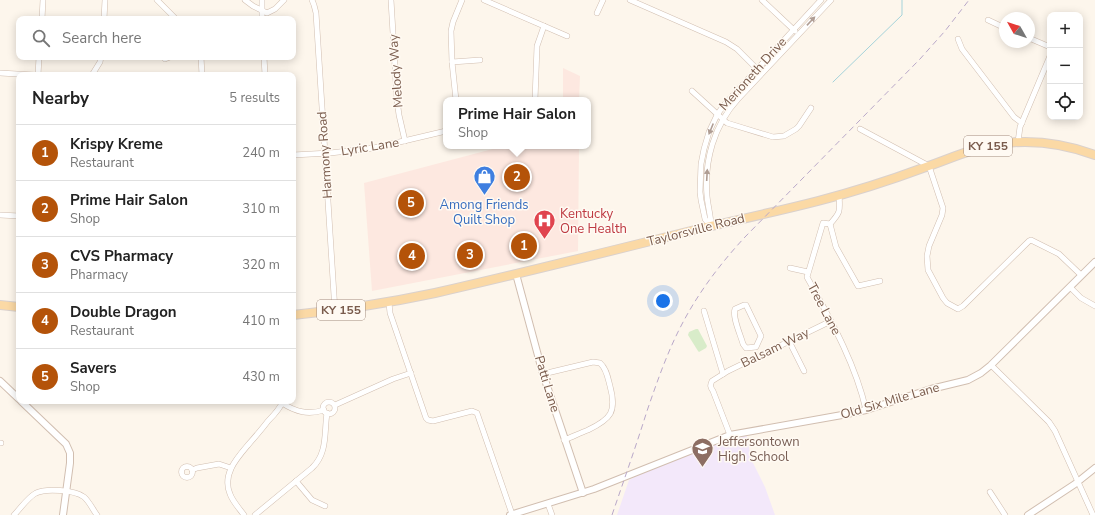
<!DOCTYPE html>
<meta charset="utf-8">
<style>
body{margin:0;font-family:"Nunito Sans",sans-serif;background:#f2f2f2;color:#222}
.controls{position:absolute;right:12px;top:12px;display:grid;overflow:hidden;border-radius:8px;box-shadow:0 2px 10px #0003}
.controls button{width:36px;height:36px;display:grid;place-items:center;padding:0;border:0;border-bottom:1px solid #e0e0e0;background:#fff;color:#222;font:20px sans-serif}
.compass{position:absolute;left:999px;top:12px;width:36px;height:36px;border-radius:50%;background:#fff;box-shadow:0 2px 10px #0003;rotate:309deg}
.you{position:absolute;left:663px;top:301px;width:14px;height:14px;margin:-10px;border:3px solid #fff;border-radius:50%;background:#1a73e8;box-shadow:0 0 0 6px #1a73e833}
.badge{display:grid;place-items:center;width:26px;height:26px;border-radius:50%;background:#b45309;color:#fff;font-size:13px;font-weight:700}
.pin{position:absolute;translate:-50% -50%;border:2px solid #fff;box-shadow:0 1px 4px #0006}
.popup{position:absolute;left:443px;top:97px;width:148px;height:52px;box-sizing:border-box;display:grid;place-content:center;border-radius:8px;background:#fff;filter:drop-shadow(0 1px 3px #0005);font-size:13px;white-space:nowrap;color:#767676}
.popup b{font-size:15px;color:#222}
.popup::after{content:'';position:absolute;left:50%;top:100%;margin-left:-8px;border:8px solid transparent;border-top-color:#fff}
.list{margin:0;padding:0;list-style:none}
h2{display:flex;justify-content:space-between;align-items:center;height:52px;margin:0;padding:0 16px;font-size:17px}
h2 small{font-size:13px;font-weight:400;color:#767676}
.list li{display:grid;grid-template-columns:26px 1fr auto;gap:12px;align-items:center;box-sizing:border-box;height:56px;padding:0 16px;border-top:1px solid #e0e0e0}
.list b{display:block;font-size:15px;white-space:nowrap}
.list p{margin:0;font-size:13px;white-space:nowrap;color:#767676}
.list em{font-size:13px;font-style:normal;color:#767676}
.icon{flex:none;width:22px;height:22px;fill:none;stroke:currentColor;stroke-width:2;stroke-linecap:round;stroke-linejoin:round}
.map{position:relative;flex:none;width:1095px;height:515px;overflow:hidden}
.search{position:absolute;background:#fff;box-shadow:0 2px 10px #0003;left:16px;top:16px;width:280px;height:44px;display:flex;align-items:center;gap:10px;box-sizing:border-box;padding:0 14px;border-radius:8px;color:#767676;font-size:15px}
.panel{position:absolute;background:#fff;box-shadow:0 2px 10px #0003;left:16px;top:72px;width:280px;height:332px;border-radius:8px}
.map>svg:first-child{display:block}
.commercial{fill:#fde8e0}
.education{fill:#f3e8fa}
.green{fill:#d8ecc9}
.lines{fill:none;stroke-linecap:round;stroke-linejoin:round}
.stream{stroke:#a5d3da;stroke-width:1}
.minor-casing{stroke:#d1beb0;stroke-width:6}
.tertiary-casing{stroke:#d1beb0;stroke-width:8}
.primary-casing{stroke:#dad1cd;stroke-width:10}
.minor{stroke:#fff;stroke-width:5}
.tertiary{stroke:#fff;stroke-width:6}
.primary{stroke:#fbd9a5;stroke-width:8}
.rail{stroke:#b9a8c9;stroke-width:1;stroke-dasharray:6 4;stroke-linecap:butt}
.oneway{fill:#af9d94}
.labels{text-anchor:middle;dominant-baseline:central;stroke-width:3;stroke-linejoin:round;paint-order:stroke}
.shield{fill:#fffaf3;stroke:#a28b7f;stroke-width:1}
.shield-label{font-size:12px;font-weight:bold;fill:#7a5c4d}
.street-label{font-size:13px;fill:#7a5c4d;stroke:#fffaf3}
.shop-label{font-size:13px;fill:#366cbe;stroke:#fffaf3}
.health-label{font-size:13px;fill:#be3a42;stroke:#fffaf3;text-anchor:start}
.education-label{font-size:13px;fill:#785e54;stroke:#fffaf3;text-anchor:start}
</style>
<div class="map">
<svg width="1095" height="515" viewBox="0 0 1095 515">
<rect width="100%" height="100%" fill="#fdf6ec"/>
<g class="commercial">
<path d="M563,68L580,76L579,100H563Z"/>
<path d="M504,146H579L578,251L372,291L364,183Z"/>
</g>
<path class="education" d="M746,431L751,459L765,487L775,515H617L629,480L669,459Z"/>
<path class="green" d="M696,329H698L707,346L706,348L699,352L698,351L688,335L689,332Z"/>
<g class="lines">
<path class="stream" d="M833,82L902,15V0"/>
<defs>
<g id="minor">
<path d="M157,0L176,19"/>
<path d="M245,0L253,6L267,13L275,9L284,0"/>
<path d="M262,0V19"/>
<path d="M312,0L314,5L316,13L335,311"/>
<path d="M391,0L397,100L399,115L405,141"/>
<path d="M484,0L567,36"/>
<path d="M630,0L726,42L737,49L758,70"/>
<path d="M762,0L795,31"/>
<path d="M597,13L603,0"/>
<path d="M42,19L43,0"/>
<path d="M104,19L105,0"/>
<path d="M988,20L1005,28"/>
<path d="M1029,38L1050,47"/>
<path d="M958,39L962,49L1014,117L1022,123"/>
<path d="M201,57L202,75"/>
<path d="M264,57L265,75"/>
<path d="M165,59L170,57"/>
<path d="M452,62L480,60"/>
<path d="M0,73L34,75"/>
<path d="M38,75L39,57"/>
<path d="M92,75L100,62L101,57"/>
<path d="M692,91L727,123L773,137L784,136L796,129L799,126L811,108"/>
<path d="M456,100L452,62L451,31L453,22L462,0"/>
<path d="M535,100L537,46L544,26"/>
<path d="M860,129L929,166L943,208L942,215L929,246L927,256L928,270L943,298L947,303L958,309L963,306L1029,241L1031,240L1059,254L1081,275"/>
<path d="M1018,142L1020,127L1050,56"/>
<path d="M293,155L330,153L374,148L446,131"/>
<path d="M839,195C840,211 841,212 830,224L823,223L807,277C830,319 855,362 866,410"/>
<path d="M0,215L19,216"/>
<path d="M830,224L836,247L858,286L880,281"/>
<path d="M711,226L705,219L701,200L700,192L701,164L704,149L709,132L717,115L724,105L821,0"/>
<path d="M711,226C711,216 708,207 707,196C704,161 714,125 738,99L831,0"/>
<path d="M790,268L808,272"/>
<path d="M1070,287L1081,298L1095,306"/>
<path d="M389,303L390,313L426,418L428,420L433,421L472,411L477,413L512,514"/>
<path d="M744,305H746L761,336L756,347L746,348L743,344C741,336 732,317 735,309Z"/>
<path d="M704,311L723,374"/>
<path d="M789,341L804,371"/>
<path d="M991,365L1049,422L1055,431L1093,515"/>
<path d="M543,374L593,362L600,363C607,369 608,379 610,386C617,412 611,419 588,430C580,433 572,437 564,440"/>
<circle cx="329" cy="408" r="6"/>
<path d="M282,403C296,412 308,415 324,410"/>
<path d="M335,405L393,379L411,373"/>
<path d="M730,435L713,391C710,387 710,385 712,381L728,371L831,321"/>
<path d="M0,443H1"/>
<circle cx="187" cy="472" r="5.5"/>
<path d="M192,470L197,468L219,464L231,468"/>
<path d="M296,481L312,500L325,506"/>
<path d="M990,492L1005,515"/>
<path d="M548,504L552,515"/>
<path d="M14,515C21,508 27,498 36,493C46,488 75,490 84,497C89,501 93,510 97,515"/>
<path d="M244,515C239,508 233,502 230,494C222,475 236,459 248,445C255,437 262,429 268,421C274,415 280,409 283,401"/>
<path d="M255,515L312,468C328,453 324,432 327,413"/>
</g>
<g id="tertiary">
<path d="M516,274L543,374L583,493"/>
<path d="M0,381L19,399"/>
<path d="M21,401L66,444L70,453V463L63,515"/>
<path d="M510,515L594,489L730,435L842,415L866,410L931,389L968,380L981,373L991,365L1095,262"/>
<path d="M1028,515L1075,484L1095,468"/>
</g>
<g id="primary">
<path d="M0,305L19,307"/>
<path d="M293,315C341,310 388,303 435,293C527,272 619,249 711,226C747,218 783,210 818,201C853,192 888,181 923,168C947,160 972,148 997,144C1031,139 1063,143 1095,155"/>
</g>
</defs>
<use href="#minor" class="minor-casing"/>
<use href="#tertiary" class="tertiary-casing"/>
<use href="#primary" class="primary-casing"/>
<use href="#minor" class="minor"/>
<use href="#tertiary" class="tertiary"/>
<use href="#primary" class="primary"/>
<path class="rail" d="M612,515C624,480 636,446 647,411C657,382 667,353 681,326C698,293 720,264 745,237L920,59L945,31L969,0"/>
</g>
<defs><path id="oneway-solid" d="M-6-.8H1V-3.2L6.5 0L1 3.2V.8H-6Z"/></defs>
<g class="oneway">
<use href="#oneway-solid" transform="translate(811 21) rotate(-47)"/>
<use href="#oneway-solid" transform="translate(711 129) rotate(112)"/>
<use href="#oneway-solid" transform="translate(707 175) rotate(-87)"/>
</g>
<defs>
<symbol id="shop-pin" viewBox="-11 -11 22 30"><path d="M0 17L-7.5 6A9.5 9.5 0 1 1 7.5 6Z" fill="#3f7fe0" stroke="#fffaf3"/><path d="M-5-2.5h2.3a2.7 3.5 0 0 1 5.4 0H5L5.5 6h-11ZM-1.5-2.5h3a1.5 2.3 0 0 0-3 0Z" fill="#fff"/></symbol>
<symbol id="hospital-pin" viewBox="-11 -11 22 30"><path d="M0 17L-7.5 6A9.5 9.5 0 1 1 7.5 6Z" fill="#e0444e" stroke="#fffaf3"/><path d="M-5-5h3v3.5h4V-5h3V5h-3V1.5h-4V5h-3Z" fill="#fff"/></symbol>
<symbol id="school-pin" viewBox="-11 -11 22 30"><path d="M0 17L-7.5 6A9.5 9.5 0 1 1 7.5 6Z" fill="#8d6e63" stroke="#fffaf3"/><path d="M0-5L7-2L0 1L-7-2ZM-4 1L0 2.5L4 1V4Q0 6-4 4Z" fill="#fff"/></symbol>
</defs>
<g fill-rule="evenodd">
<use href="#shop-pin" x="472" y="164" width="25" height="34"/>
<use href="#hospital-pin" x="532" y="208" width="25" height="34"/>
<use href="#school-pin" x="690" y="436" width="25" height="34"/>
</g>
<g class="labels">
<g class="shield">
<rect x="964" y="136" width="48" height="20" rx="3"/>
<rect x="317" y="300" width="48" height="20" rx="3"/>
</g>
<g class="shield-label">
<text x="988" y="146">KY 155</text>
<text x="341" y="310">KY 155</text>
</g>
<g class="street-label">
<text transform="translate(396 71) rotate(-94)">Melody Way</text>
<text transform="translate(753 74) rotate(-48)">Merioneth Drive</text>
<text transform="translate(370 147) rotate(-9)">Lyric Lane</text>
<text transform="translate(325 155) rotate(-94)">Harmony Road</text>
<text transform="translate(696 230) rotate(-14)">Taylorsville Road</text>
<text transform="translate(824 309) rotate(62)">Tree Lane</text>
<text transform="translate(775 348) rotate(-26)">Balsam Way</text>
<text transform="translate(547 384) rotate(73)">Patti Lane</text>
<text transform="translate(890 401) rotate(-16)">Old Six Mile Lane</text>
</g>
<g class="shop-label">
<text x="484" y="205">Among Friends<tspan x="484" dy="15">Quilt Shop</tspan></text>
</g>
<g class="health-label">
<text x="560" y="214">Kentucky<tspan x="560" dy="15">One Health</tspan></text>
</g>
<g class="education-label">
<text x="718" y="442">Jeffersontown<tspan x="718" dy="15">High School</tspan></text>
</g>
</g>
</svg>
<div class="controls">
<button>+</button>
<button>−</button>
<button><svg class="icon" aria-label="locate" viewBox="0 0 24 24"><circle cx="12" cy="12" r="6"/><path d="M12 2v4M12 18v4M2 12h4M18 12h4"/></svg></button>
</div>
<svg class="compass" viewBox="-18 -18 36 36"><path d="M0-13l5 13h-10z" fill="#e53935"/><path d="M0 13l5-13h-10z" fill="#767676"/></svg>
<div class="you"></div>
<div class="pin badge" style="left:524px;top:246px">1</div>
<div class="pin badge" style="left:517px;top:177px">2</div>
<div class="popup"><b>Prime Hair Salon</b>Shop</div>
<div class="pin badge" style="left:470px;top:255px">3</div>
<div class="pin badge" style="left:412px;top:256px">4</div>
<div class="pin badge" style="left:411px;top:203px">5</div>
<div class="search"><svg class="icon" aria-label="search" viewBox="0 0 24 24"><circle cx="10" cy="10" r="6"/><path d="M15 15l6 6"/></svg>Search here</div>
<section class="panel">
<h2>Nearby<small>5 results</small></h2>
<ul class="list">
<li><span class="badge">1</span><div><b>Krispy Kreme</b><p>Restaurant</p></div><em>240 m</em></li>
<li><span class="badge">2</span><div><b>Prime Hair Salon</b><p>Shop</p></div><em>310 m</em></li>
<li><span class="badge">3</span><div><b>CVS Pharmacy</b><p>Pharmacy</p></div><em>320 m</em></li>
<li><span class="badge">4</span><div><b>Double Dragon</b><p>Restaurant</p></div><em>410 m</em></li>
<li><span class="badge">5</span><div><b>Savers</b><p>Shop</p></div><em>430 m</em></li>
</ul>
</section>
</div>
